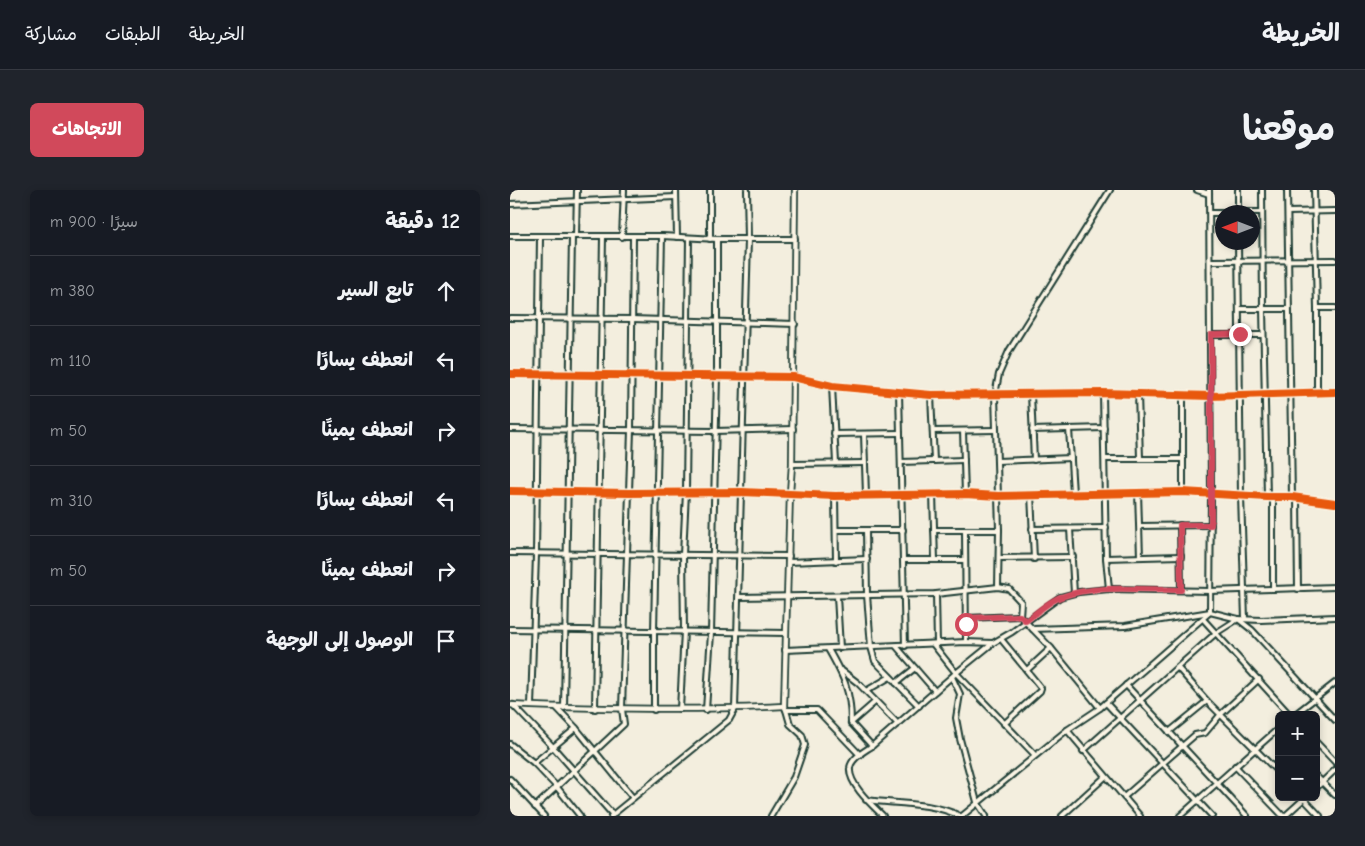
<!DOCTYPE html>
<html lang="ar">
<meta charset="utf-8">
<style>
body{margin:0;font-family:"Comic Neue","Playpen Sans Arabic",sans-serif;background:#20242c;color:#f1f3f6;direction:rtl}
.controls{position:absolute;right:15px;bottom:15px;display:grid;overflow:hidden;border-radius:8px;box-shadow:0 2px 8px #0003}
.controls button{width:45px;height:45px;display:grid;place-items:center;padding:0;border:0;border-bottom:1px solid #363941;background:#171b24;color:#f1f3f6;font:25px sans-serif}
.compass{position:absolute;left:705px;top:15px;width:45px;height:45px;border-radius:50%;background:#171b24;box-shadow:0 2px 8px #0003;rotate:270deg}
.stop{position:absolute;width:15px;height:15px;margin:-11px;border:4px solid #d1495b;border-radius:50%;background:#fff}
.stop.end{background:#d1495b;border-color:#fff;box-shadow:0 1px 5px #0008}
.list{margin:0;padding:0;list-style:none}
h2{display:flex;justify-content:space-between;align-items:center;height:65px;margin:0;padding:0 20px;font-size:21px}
h2 small{font-size:16px;font-weight:400;color:#9ea1a6}
.list li{display:grid;grid-template-columns:32px 1fr auto;gap:15px;align-items:center;box-sizing:border-box;height:70px;padding:0 20px;border-top:1px solid #363941}
.list b{display:block;font-size:19px;white-space:nowrap}
.list em{font-size:16px;font-style:normal;color:#9ea1a6}
.icon{flex:none;width:28px;height:28px;fill:none;stroke:currentColor;stroke-width:2;stroke-linecap:round;stroke-linejoin:round}
.map{position:relative;flex:none;width:825px;height:626px;overflow:hidden;direction:ltr;border-radius:8px}
header{display:flex;align-items:center;gap:30px;box-sizing:border-box;height:70px;padding:0 25px;background:#171b24;border-bottom:1px solid #363941}
header strong{font-size:24px}
nav{display:flex;gap:28px;margin-inline-start:auto;font-size:18px}
.intro{display:flex;align-items:center;justify-content:space-between;box-sizing:border-box;height:120px;padding:0 30px}
h1{margin:0;font-size:35px}
.button{padding:12px 22px;border-radius:8px;background:#d1495b;color:#fff;font-size:18px;font-weight:700}
main{display:flex;gap:30px;padding:0 30px}
aside{flex:1;background:#171b24;border-radius:8px;box-shadow:0 2px 8px #0003}
.map>svg:first-child{display:block}
.lines{fill:none;stroke-linecap:round;stroke-linejoin:round}
.minor-casing{stroke:#1f3d34;stroke-width:8}
.tertiary-casing{stroke:#1f3d34;stroke-width:8}
.minor{stroke:#fcf5e5;stroke-width:4}
.tertiary{stroke:#fcf5e5;stroke-width:4.5}
.cycleway-casing{stroke:#fcf5e5;stroke-width:11}
.cycleway{stroke:#e8590c;stroke-width:8}
.route{stroke:#d1495b;stroke-width:6}
</style>
<header>
<strong>الخريطة</strong>
<nav><a>الخريطة</a><a>الطبقات</a><a>مشاركة</a></nav>
</header>
<div class="intro"><h1>موقعنا</h1><a class="button">الاتجاهات</a></div>
<main>
<div class="map">
<svg width="825" height="626" viewBox="0 0 825 626">
<rect width="100%" height="100%" fill="#f3eede"/>
<filter id="ink" filterUnits="userSpaceOnUse"><feTurbulence type="fractalNoise" baseFrequency=".02" numOctaves="2"/><feDisplacementMap in="SourceGraphic" scale="10" xChannelSelector="R" yChannelSelector="G"/><feConvolveMatrix kernelMatrix="1 2 1 2 8 2 1 2 1" color-interpolation-filters="sRGB"/></filter>
<g filter="url(#ink)">
<g class="lines">
<defs>
<g id="minor">
<path d="M166,0L167,47"/>
<path d="M687,0L699,4"/>
<path d="M752,0L753,119L757,307"/>
<path d="M777,0L782,307"/>
<path d="M804,0L807,118V203"/>
<path d="M0,14L166,7"/>
<path d="M728,22V0"/>
<path d="M730,22H752"/>
<path d="M778,22L825,21"/>
<path d="M700,23H712"/>
<path d="M0,46H152L207,49H285"/>
<path d="M66,46L67,0"/>
<path d="M112,47L114,0"/>
<path d="M200,49V0"/>
<path d="M728,52L731,306L735,429"/>
<path d="M701,71L825,70"/>
<path d="M807,118H825"/>
<path d="M729,119H778"/>
<path d="M0,128L122,129L285,134"/>
<path d="M701,145H753"/>
<path d="M0,184L283,187L322,196L421,205L593,203L701,206L825,202"/>
<path d="M322,196L326,273"/>
<path d="M389,202L395,456"/>
<path d="M593,203L596,368L599,399"/>
<path d="M521,204L524,270"/>
<path d="M628,204L630,268"/>
<path d="M421,205L424,271"/>
<path d="M673,205V302"/>
<path d="M0,239L205,241L283,239"/>
<path d="M559,239L563,303"/>
<path d="M522,240L594,238"/>
<path d="M423,241L486,240"/>
<path d="M453,241L455,304"/>
<path d="M324,244L390,243"/>
<path d="M354,244L356,305"/>
<path d="M595,269H673"/>
<path d="M487,271L561,268"/>
<path d="M391,272L454,270"/>
<path d="M282,274L355,273"/>
<path d="M0,301L119,303L232,302L325,306L455,304L488,306L673,302L757,307H782L825,313"/>
<path d="M628,302L630,367"/>
<path d="M423,304L425,370"/>
<path d="M521,304L524,369"/>
<path d="M325,306L326,371"/>
<path d="M787,307L788,399"/>
<path d="M763,308V399"/>
<path d="M670,335L671,400"/>
<path d="M630,336L701,335"/>
<path d="M522,339L596,338"/>
<path d="M560,339L564,403"/>
<path d="M327,340H393"/>
<path d="M356,340L357,405L361,457L365,471L409,516"/>
<path d="M424,340H489"/>
<path d="M455,340L456,452"/>
<path d="M0,363L279,366"/>
<path d="M489,368L563,367"/>
<path d="M596,368L671,366"/>
<path d="M394,370H454"/>
<path d="M278,372L357,369"/>
<path d="M488,397L489,340L485,205L489,184L499,161L600,0"/>
<path d="M426,404L427,454"/>
<path d="M327,406L330,458"/>
<path d="M229,407L426,404L488,397L499,399L511,412L510,426L541,458L590,518"/>
<path d="M456,428L510,426"/>
<path d="M693,429L780,525"/>
<path d="M0,439L275,443"/>
<path d="M523,439L615,436L700,422L728,429L742,440L825,530"/>
<path d="M491,449L531,498L530,501L494,534"/>
<path d="M423,454L446,483L525,565"/>
<path d="M386,456L425,501"/>
<path d="M318,459C334,487 341,501 341,533L362,556"/>
<path d="M275,460L456,452L483,453"/>
<path d="M668,478L697,511L769,583"/>
<path d="M331,480L348,493L388,534"/>
<path d="M517,480L541,458"/>
<path d="M442,487L450,504L446,528L450,549L467,612L476,626"/>
<path d="M386,493L405,478"/>
<path d="M616,495L737,626"/>
<path d="M356,501L380,487"/>
<path d="M596,513L702,626"/>
<path d="M3,515L43,557L103,625"/>
<path d="M21,516L26,365L30,47"/>
<path d="M46,517L66,538L123,608"/>
<path d="M54,518L62,47"/>
<path d="M275,518L276,520H307L350,565"/>
<path d="M85,519L93,47"/>
<path d="M170,519L174,441L173,365L176,302L179,48"/>
<path d="M144,520V441L152,46"/>
<path d="M196,520L201,443L207,186V49"/>
<path d="M784,525L825,493"/>
<path d="M341,533L365,512"/>
<path d="M557,540L630,626"/>
<path d="M659,542L697,511"/>
<path d="M806,552L825,572"/>
<path d="M0,554L24,573L46,596L70,626"/>
<path d="M573,561L706,443L728,429L751,430L825,427"/>
<path d="M24,573L66,538"/>
<path d="M725,576L773,626"/>
<path d="M806,586L825,605"/>
<path d="M0,589L34,626"/>
<path d="M806,598L825,580"/>
<path d="M614,607L685,545L695,543L711,524L749,489"/>
<path d="M792,607L810,626"/>
<path d="M356,610C387,614 421,612 450,626"/>
<path d="M25,617L114,534L112,519L121,240L123,47"/>
<path d="M101,626L219,530L225,519L238,49L237,0"/>
<path d="M261,626L284,587L295,555L292,545L280,534L276,520"/>
<path d="M373,626C363,616 338,594 340,578C341,568 355,561 362,556L446,483L483,453L502,442L550,407L569,402L599,399L700,401L825,397"/>
<path d="M452,626L557,540L590,518L700,422L701,304L699,0"/>
<path d="M552,626L595,587"/>
<path d="M670,626L769,538"/>
<path d="M775,626L796,607"/>
</g>
<path id="tertiary" d="M0,515C91,519 182,521 274,516L280,303L282,274L285,0"/>
</defs>
<use href="#minor" class="minor-casing"/>
<use href="#tertiary" class="tertiary-casing"/>
<use href="#minor" class="minor"/>
<use href="#tertiary" class="tertiary"/>
<defs>
<g id="cycleway">
<path d="M0,184L283,187L322,196L421,205L593,203L701,206L825,202"/>
<path d="M0,301L119,303L232,302L325,306L455,304L488,306L673,302L757,307H782L825,313"/>
</g>
</defs>
<use href="#cycleway" class="cycleway-casing"/>
<use href="#cycleway" class="cycleway"/>
</g>
</g>
<g class="lines" filter="url(#ink)">
<path class="route" d="M456,434V428L510,426L516,431C525,424 540,410 551,407C586,394 633,400 671,400L670,335H701V145L730,144"/>
</g>
</svg>
<div class="controls">
<button>+</button>
<button>−</button>
</div>
<svg class="compass" viewBox="-18 -18 36 36"><path d="M0-13l5 13h-10z" fill="#e53935"/><path d="M0 13l5-13h-10z" fill="#9ea1a6"/></svg>
<div class="stop" style="left:456px;top:434px"></div>
<div class="stop end" style="left:730px;top:144px"></div>
</div>
<aside>
<h2>12 دقيقة<small>سيرًا · 900 m</small></h2>
<ul class="list">
<li><svg class="icon" aria-label="ahead" viewBox="0 0 24 24"><path d="M12 20V5M6 11l6-6 6 6"/></svg><div><b>تابع السير</b></div><em>380 m</em></li>
<li><svg class="icon" aria-label="left" viewBox="0 0 24 24"><path d="M17 20v-9H6M10 6l-5 5 5 5"/></svg><div><b>انعطف يسارًا</b></div><em>110 m</em></li>
<li><svg class="icon" aria-label="right" viewBox="0 0 24 24"><path d="M7 20v-9h11M14 6l5 5-5 5"/></svg><div><b>انعطف يمينًا</b></div><em>50 m</em></li>
<li><svg class="icon" aria-label="left" viewBox="0 0 24 24"><path d="M17 20v-9H6M10 6l-5 5 5 5"/></svg><div><b>انعطف يسارًا</b></div><em>310 m</em></li>
<li><svg class="icon" aria-label="right" viewBox="0 0 24 24"><path d="M7 20v-9h11M14 6l5 5-5 5"/></svg><div><b>انعطف يمينًا</b></div><em>50 m</em></li>
<li><svg class="icon" aria-label="arrive" viewBox="0 0 24 24"><path d="M6 21V4h12l-3 4 3 4H6"/></svg><div><b>الوصول إلى الوجهة</b></div></li>
</ul>
</aside>
</main>
